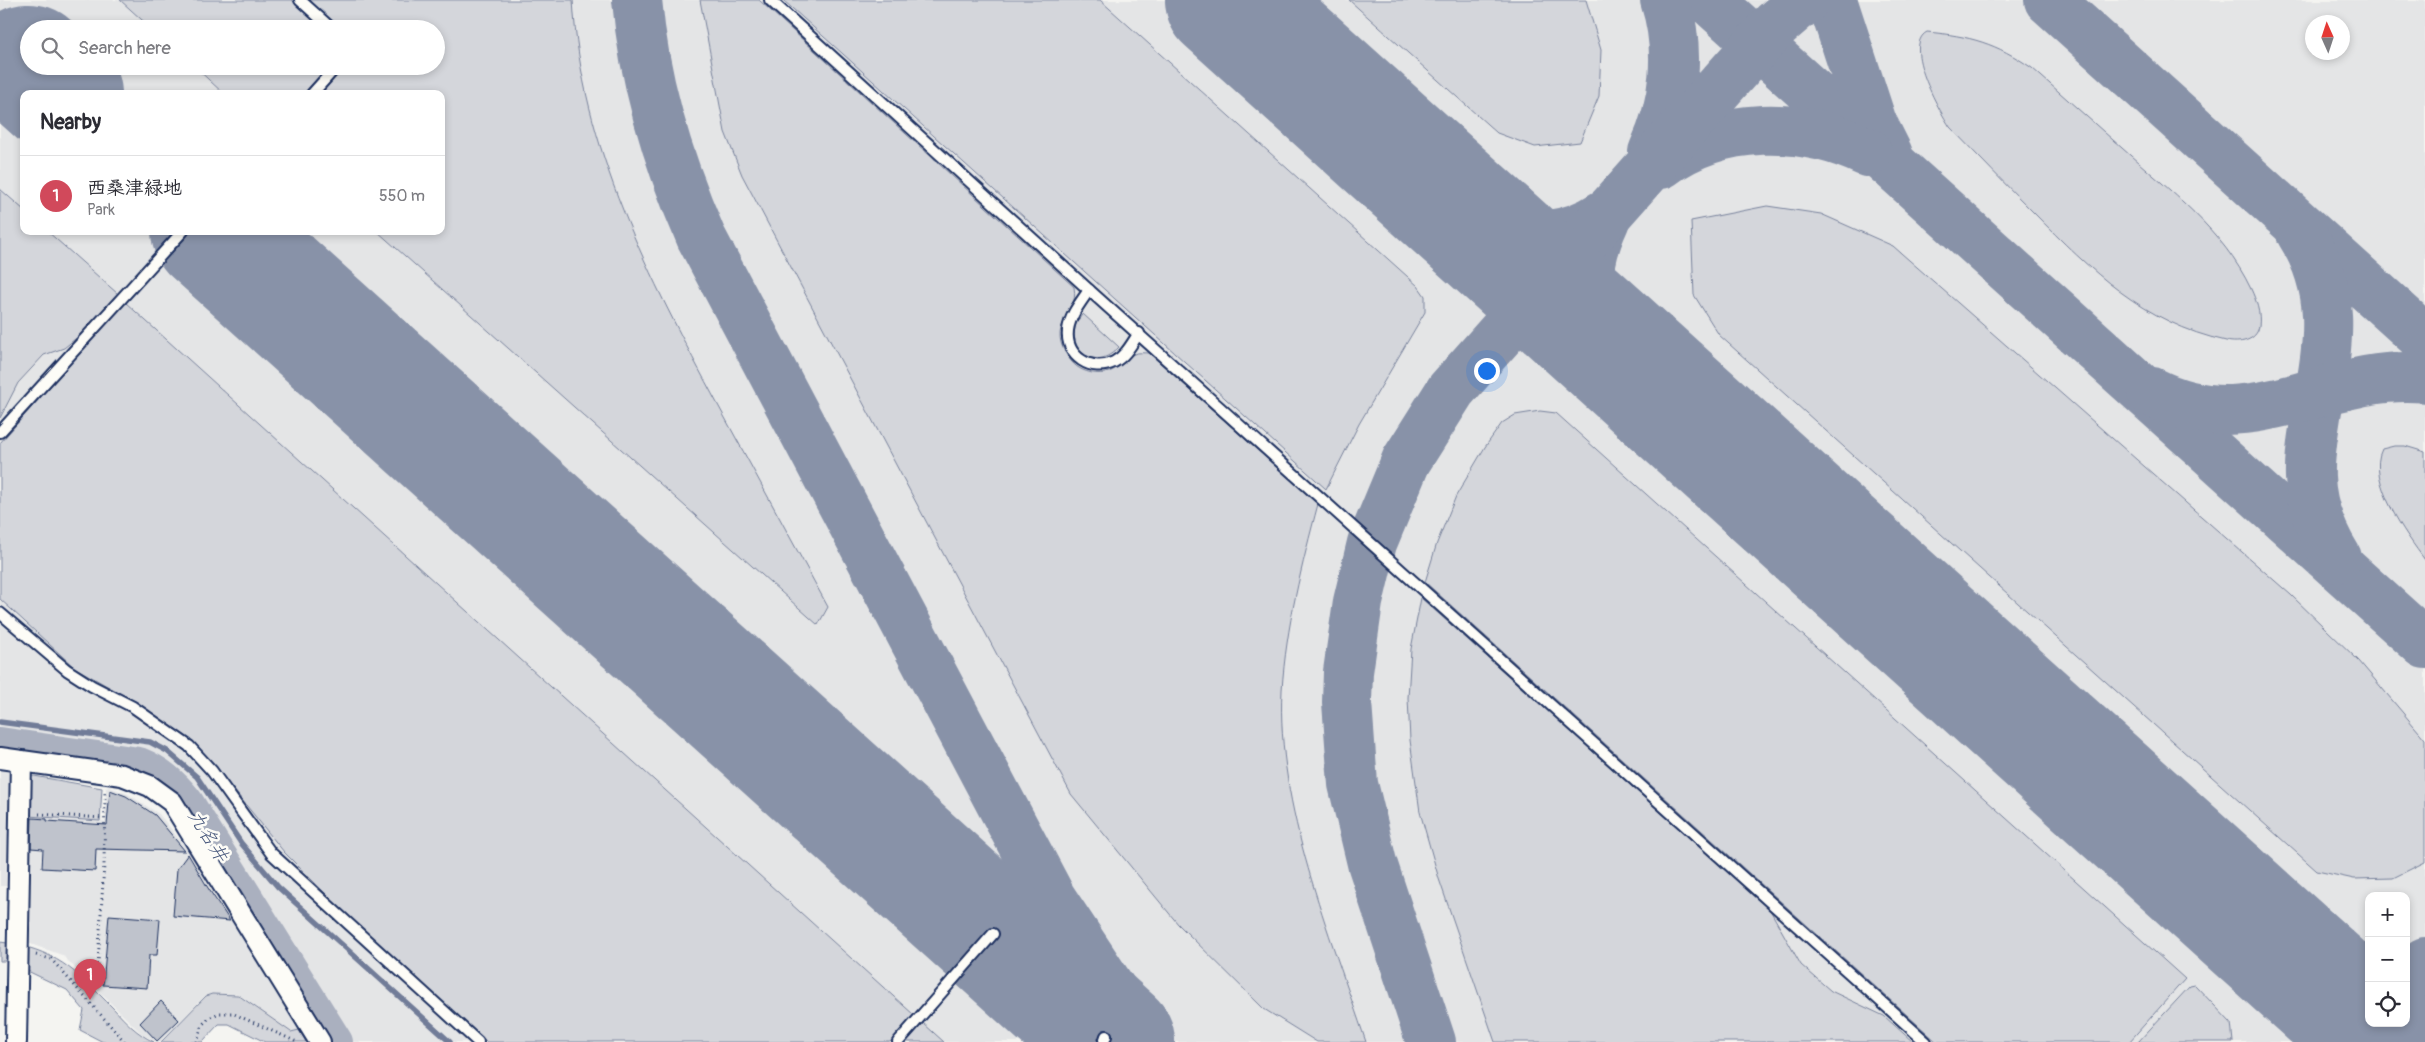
<!DOCTYPE html>
<meta charset="utf-8">
<style>
body{margin:0;font-family:Pangolin,"Klee One",sans-serif;background:#f7f7f7;color:#2b2b33}
.controls{position:absolute;right:15px;bottom:15px;display:grid;overflow:hidden;border-radius:10px;box-shadow:0 2px 8px #0003}
.controls button{width:45px;height:45px;display:grid;place-items:center;padding:0;border:0;border-bottom:1px solid #e1e1e2;background:#fff;color:#2b2b33;font:25px sans-serif}
.compass{position:absolute;left:2305px;top:15px;width:45px;height:45px;border-radius:50%;background:#fff;box-shadow:0 2px 8px #0003;rotate:357deg}
.you{position:absolute;left:1486px;top:370px;width:18px;height:18px;margin:-12px;border:4px solid #fff;border-radius:50%;background:#1a73e8;box-shadow:0 0 0 8px #1a73e833}
.badge{display:grid;place-items:center;width:32px;height:32px;border-radius:50%;background:#d1495b;color:#fff;font-size:16px;font-weight:700}
.pin{position:absolute;translate:-50% -41px;filter:drop-shadow(0 1px 2px #0008)}
.pin::after{content:'';position:absolute;top:26px;width:18px;height:15px;background:inherit;clip-path:polygon(0 0,100% 0,50% 100%)}
.list{margin:0;padding:0;list-style:none}
h2{display:flex;justify-content:space-between;align-items:center;height:65px;margin:0;padding:0 20px;font-size:21px}
h2 small{font-size:16px;font-weight:400;color:#7c7c81}
.list li{display:grid;grid-template-columns:32px 1fr auto;gap:15px;align-items:center;box-sizing:border-box;height:80px;padding:0 20px;border-top:1px solid #e1e1e2}
.list b{display:block;font-size:19px;white-space:nowrap}
.list p{margin:0;font-size:16px;white-space:nowrap;color:#7c7c81}
.list em{font-size:16px;font-style:normal;color:#7c7c81}
.icon{flex:none;width:28px;height:28px;fill:none;stroke:currentColor;stroke-width:2;stroke-linecap:round;stroke-linejoin:round}
.map{position:relative;flex:none;width:2425px;height:1042px;overflow:hidden}
.search{position:absolute;background:#fff;box-shadow:0 2px 8px #0003;left:20px;top:20px;width:425px;height:55px;display:flex;align-items:center;gap:12px;box-sizing:border-box;padding:0 18px;border-radius:28px;color:#7c7c81;font-size:19px}
.panel{position:absolute;background:#fff;box-shadow:0 2px 8px #0003;left:20px;top:90px;width:425px;height:145px;border-radius:10px}
.map>svg:first-child{display:block}
.built{fill:#e4e5e6;fill-rule:evenodd}
.green{fill:#d4d6db;stroke:#78829c}
.lines{fill:none;stroke-linecap:round;stroke-linejoin:round}
.stream{stroke:#717c98;stroke-width:5.5}
.river{stroke:#aab0bf;stroke-width:34}
.taxiway{stroke:#8892a8;stroke-width:50}
.runway{stroke:#8892a8;stroke-width:124}
.building{fill:#bfc3cc;stroke:#1b2f5e}
.service-casing{stroke:#1b2f5e;stroke-width:14}
.minor-casing{stroke:#1b2f5e;stroke-width:24}
.path{stroke:#1b2f5e;stroke-width:3;stroke-dasharray:1 4;stroke-linecap:butt}
.service{stroke:#fdfcf7;stroke-width:10}
.minor{stroke:#fdfcf7;stroke-width:20}
.labels{text-anchor:middle;dominant-baseline:central;stroke-width:5;stroke-linejoin:round;paint-order:stroke}
.water-label{font-size:19px;font-style:italic;fill:#46567b;stroke:#fdfcf7}
</style>
<div class="map">
<svg width="2425" height="1042" viewBox="0 0 2425 1042">
<rect width="100%" height="100%" fill="#f4f4f1"/>
<filter id="ink" filterUnits="userSpaceOnUse"><feTurbulence type="fractalNoise" baseFrequency=".02" numOctaves="2"/><feDisplacementMap in="SourceGraphic" scale="10" xChannelSelector="R" yChannelSelector="G"/><feConvolveMatrix kernelMatrix="1 2 1 2 8 2 1 2 1" color-interpolation-filters="sRGB"/></filter>
<g filter="url(#ink)">
<g class="built">
<path d="M0,0H2425V1042H329L187,809L169,786L153,774L135,767L0,748ZM2312,22H2342V52H2312ZM29,29H436V66H29ZM24,94H441V231H24ZM2369,896H2406V1023H2369Z"/>
<path d="M0,768H6L14,775L11,886H0Z"/>
<path d="M109,787L128,794L159,814L188,850L299,1030L291,1032L238,994H212L205,996L160,1042H156L142,1034L62,955L22,941L27,815L105,821L106,788Z"/>
</g>
<g class="green">
<path d="M120,0H292L324,29H152Z"/>
<path d="M308,0H573C581,146 650,279 718,405C755,472 791,540 828,607L818,625L377,231H441V94H317L343,66H436V29H340Z"/>
<path d="M700,0H759L1074,287C1080,318 1042,323 1071,361C1079,371 1093,375 1105,373C1118,371 1123,358 1134,354C1138,352 1145,353 1149,353L1318,504C1302,565 1286,627 1282,690C1276,805 1330,934 1366,1042H1317L1264,1009L1178,924L1071,794L742,175L725,132Z"/>
<path d="M783,0H1100L1418,286L1425,296V312L1359,424L1326,489Z"/>
<path d="M1349,0H1586L1601,50L1599,96L1580,142L1535,147L1497,133Z"/>
<path d="M1927,32C1970,36 1996,43 2032,68C2062,95 2092,121 2122,148C2170,191 2223,230 2251,289C2256,300 2261,313 2259,326C2257,341 2239,344 2226,341C2144,323 2091,271 2034,213C2006,185 1978,156 1950,127C1939,110 1902,45 1927,32Z"/>
<path d="M194,66H331L307,94H224Z"/>
<path d="M0,189L24,210V231H47L118,294L80,335L64,348L44,355L18,383L0,418Z"/>
<path d="M1767,206L1821,214L1893,246L2291,595L2359,661L2425,739V862L2393,878L2354,879L2317,871L1719,335L1694,295L1691,221Z"/>
<path d="M125,302L914,1015L890,1042H487L360,928L284,852L234,790L189,739L142,706L74,667L0,599V443Z"/>
<path d="M1083,314L1119,347C1089,379 1059,338 1083,314Z"/>
<path d="M1540,411L1556,413L2185,979L2129,1042H1937L1425,582L1437,543L1456,496L1485,447L1502,423L1515,415Z"/>
<path d="M2394,446H2405L2425,452V560C2407,536 2366,480 2382,449Z"/>
<path d="M1421,598L1770,910L1801,965L1831,991L1884,1016L1913,1042H1495L1439,879L1420,812L1410,740L1408,698L1411,649Z"/>
<path d="M34,776L102,788L100,821L28,816L30,777Z"/>
<path d="M0,942C54,948 76,971 113,1008C126,1022 137,1034 154,1042H103L80,1030L84,1010L67,990L7,961H0Z"/>
<path d="M2195,985L2231,1023L2233,1042H2138L2190,986Z"/>
<path d="M212,994L238,995L291,1032L299,1030L306,1042H265L229,1024H219L202,1042H161L206,996Z"/>
<path d="M923,1023L944,1042H906Z"/>
</g>
<g class="lines">
<path class="stream" d="M0,722L150,742L167,751L197,777L241,843L278,887L450,1042"/>
<path class="river" d="M0,744L139,764C159,772 172,784 186,801L336,1042"/>
<g class="taxiway">
<path d="M637,0C644,82 668,161 701,237L1051,898L1125,1010L1150,1042"/>
<path d="M1709,0L2425,644"/>
<path d="M1832,0L1872,123L1888,155"/>
<path d="M2049,0L2425,339"/>
<path d="M1653,152C1675,105 1681,50 1665,0"/>
<path d="M1661,164C1721,120 1802,121 1867,152"/>
<path d="M1452,203C1464,211 1475,220 1488,226C1524,245 1572,236 1605,214"/>
<path d="M1605,220C1579,276 1586,313 1625,360"/>
<path d="M2301,233C2340,295 2327,349 2316,416C2313,436 2309,456 2310,477C2311,506 2322,534 2337,558"/>
<path d="M2152,392C2252,443 2326,368 2425,378"/>
<path d="M947,893L1053,975L1121,1024"/>
<path d="M2279,948C2305,967 2336,978 2369,974"/>
<path d="M1431,1042L1372,863L1353,784L1347,702L1348,672L1358,602L1372,543L1406,461L1451,390L1775,25L1804,0"/>
<path d="M2347,1042L2369,1018"/>
<path d="M2416,1042C2410,1015 2412,987 2425,962"/>
</g>
<g class="runway">
<path d="M1227,0L2383,1042"/>
<path d="M29,66L60,94"/>
<path d="M213,231L1113,1042"/>
</g>
</g>
<g class="building">
<path d="M110,790L126,796L155,815L185,851L96,849L95,871L42,868L43,849L31,848L32,818L47,819V821L107,825Z"/>
<path d="M188,854L208,888L230,921L173,916L177,869Z"/>
<path d="M109,915L160,919L157,955H149L147,988L103,985Z"/>
<path d="M161,1001L179,1020L157,1041L140,1023Z"/>
</g>
<g class="lines">
<defs>
<g id="service">
<path d="M300,0L332,29"/>
<path d="M770,0L1089,290L1926,1042"/>
<path d="M312,94L337,66"/>
<path d="M1089,290C1081,302 1070,315 1068,330C1065,357 1092,373 1114,362C1126,356 1132,343 1139,333"/>
<path d="M0,432L183,231"/>
<path d="M0,613L67,670L92,686L133,707L189,746L212,771L271,853L478,1042"/>
<path d="M898,1042L993,934"/>
<path d="M1104,1042L1106,1036"/>
</g>
<g id="minor">
<path d="M0,758L122,775L150,786L172,802L320,1042"/>
<path d="M16,1042L21,761"/>
</g>
</defs>
<use href="#service" class="service-casing"/>
<use href="#minor" class="minor-casing"/>
<g class="path">
<path d="M39,814L103,818"/>
<path d="M36,955L51,959L125,1042"/>
<path d="M97,979L104,865L105,790"/>
<path d="M197,1042L202,1025L209,1018L219,1013H232L297,1042"/>
</g>
<use href="#service" class="service"/>
<use href="#minor" class="minor"/>
</g>
</g>
<g class="labels">
<g class="water-label">
<text transform="translate(208 836) rotate(58)">九名井</text>
</g>
</g>
</svg>
<div class="controls">
<button>+</button>
<button>−</button>
<button><svg class="icon" aria-label="locate" viewBox="0 0 24 24"><circle cx="12" cy="12" r="6"/><path d="M12 2v4M12 18v4M2 12h4M18 12h4"/></svg></button>
</div>
<svg class="compass" viewBox="-18 -18 36 36"><path d="M0-13l5 13h-10z" fill="#e53935"/><path d="M0 13l5-13h-10z" fill="#7c7c81"/></svg>
<div class="you"></div>
<div class="pin badge" style="left:90px;top:1000px">1</div>
<div class="search"><svg class="icon" aria-label="search" viewBox="0 0 24 24"><circle cx="10" cy="10" r="6"/><path d="M15 15l6 6"/></svg>Search here</div>
<section class="panel">
<h2>Nearby<small></small></h2>
<ul class="list">
<li><span class="badge">1</span><div><b>西桑津緑地</b><p>Park</p></div><em>550 m</em></li>
</ul>
</section>
</div>
